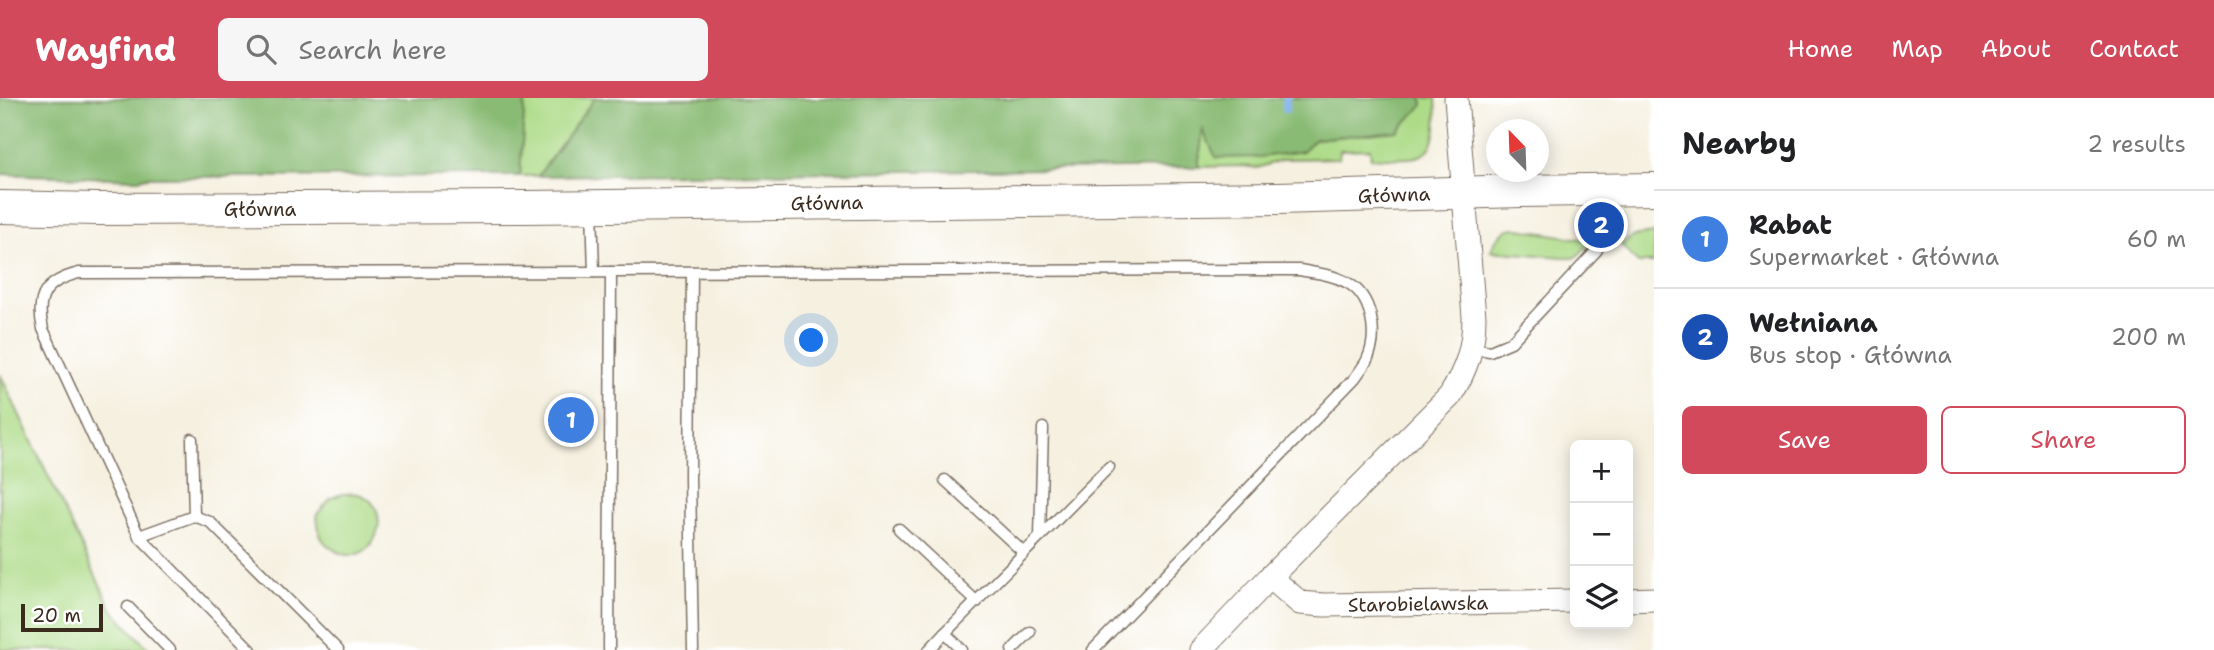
<!DOCTYPE html>
<meta charset="utf-8">
<style>
body{margin:0;font-family:"Shantell Sans",sans-serif;background:#f6f6f6;color:#202124}
.controls{position:absolute;right:21px;bottom:21px;display:grid;overflow:hidden;border-radius:10px;box-shadow:0 4px 18px #0003}
.controls button{width:63px;height:63px;display:grid;place-items:center;padding:0;border:0;border-bottom:2px solid #e0e0e0;background:#fff;color:#202124;font:35px sans-serif}
.compass{position:absolute;left:1486px;top:21px;width:63px;height:63px;border-radius:50%;background:#fff;box-shadow:0 4px 18px #0003;rotate:337deg}
.scale{position:absolute;left:21px;bottom:18px;width:82px;box-sizing:border-box;padding-left:7px;border:4px solid #3b2a1e;border-top:0;font-size:19px;line-height:24px;white-space:nowrap;color:#3b2a1e;-webkit-text-stroke:5px #fff;paint-order:stroke}
.you{position:absolute;left:812px;top:243px;width:24px;height:24px;margin:-18px;border:5px solid #fff;border-radius:50%;background:#1a73e8;box-shadow:0 0 0 10px #1a73e833}
.badge{display:grid;place-items:center;width:46px;height:46px;border-radius:50%;background:#d1495b;color:#fff;font-size:23px;font-weight:700}
.pin{position:absolute;translate:-50% -50%;border:4px solid #fff;box-shadow:0 2px 7px #0006}
.list{margin:0;padding:0;list-style:none}
h2{display:flex;justify-content:space-between;align-items:center;height:91px;margin:0;padding:0 28px;font-size:30px}
h2 small{font-size:23px;font-weight:400;color:#757577}
.list li{display:grid;grid-template-columns:46px 1fr auto;gap:21px;align-items:center;box-sizing:border-box;height:98px;padding:0 28px;border-top:2px solid #e0e0e0}
.list b{display:block;font-size:26px;white-space:nowrap}
.list p{margin:0;font-size:23px;white-space:nowrap;color:#757577}
.list em{font-size:23px;font-style:normal;color:#757577}
.actions{display:flex;gap:14px;padding:21px 28px}
.actions a{flex:1;padding:16px 0;border:2px solid #d1495b;border-radius:10px;text-align:center;font-size:24px;color:#d1495b}
.actions .main{background:#d1495b;color:#fff}
.icon{flex:none;width:38px;height:38px;fill:none;stroke:currentColor;stroke-width:2;stroke-linecap:round;stroke-linejoin:round}
.map{position:relative;flex:none;width:1654px;height:552px;overflow:hidden}
header{display:flex;align-items:center;gap:42px;box-sizing:border-box;height:98px;padding:0 35px;background:#d1495b;color:#fff}
header strong{font-size:33px}
nav{display:flex;gap:38px;margin-inline-start:auto;font-size:24px}
.search{width:490px;height:63px;background:#f6f6f6;display:flex;align-items:center;gap:18px;box-sizing:border-box;padding:0 24px;border-radius:10px;color:#757577;font-size:26px}
main{display:flex}
aside{flex:1;background:#fff}
.map>svg:first-child{display:block}
.green{fill:#addb88;stroke:#748253;stroke-width:2}
.forest{fill:#8abb74;stroke:#627249;stroke-width:2}
.lines{fill:none;stroke-linecap:round;stroke-linejoin:round}
.stream{stroke:#7eaee9;stroke-width:8}
.lane-casing{stroke:#7c6f62;stroke-width:13}
.street-casing{stroke:#7c6f62;stroke-width:25}
.secondary-casing{stroke:#7c6f62;stroke-width:34}
.lane{stroke:#fff;stroke-width:10}
.street{stroke:#fff;stroke-width:23}
.secondary{stroke:#fff;stroke-width:32}
.labels{text-anchor:middle;dominant-baseline:central;stroke-width:7;stroke-linejoin:round;paint-order:stroke}
.street-label{font-size:19px;fill:#3b2a1e;stroke:#fff}
</style>
<header>
<strong>Wayfind</strong>
<div class="search"><svg class="icon" aria-label="search" viewBox="0 0 24 24"><circle cx="10" cy="10" r="6"/><path d="M15 15l6 6"/></svg>Search here</div>
<nav><a>Home</a><a>Map</a><a>About</a><a>Contact</a></nav>
</header>
<main>
<div class="map">
<svg width="1654" height="552" viewBox="0 0 1654 552">
<rect width="100%" height="100%" fill="#fff"/>
<filter id="ink" filterUnits="userSpaceOnUse"><feTurbulence type="fractalNoise" baseFrequency=".0143" numOctaves="2"/><feDisplacementMap in="SourceGraphic" scale="14" xChannelSelector="R" yChannelSelector="G"/><feConvolveMatrix kernelMatrix="1 2 1 2 8 2 1 2 1" color-interpolation-filters="sRGB"/></filter>
<filter id="wash" filterUnits="userSpaceOnUse"><feTurbulence type="fractalNoise" baseFrequency=".00686" numOctaves="4" result="noise"/><feDisplacementMap in="SourceGraphic" scale="28" xChannelSelector="R" yChannelSelector="G"/><feGaussianBlur stdDeviation="1.57" result="paint"/><feColorMatrix in="noise" values="0 0 0 0 0 0 0 0 0 0 0 0 0 0 0 0 0 1.4 0 .05"/><feComposite in="paint" operator="in"/></filter>
<g filter="url(#wash)">
<rect width="100%" height="100%" fill="#f5f0e0"/>
<g class="green">
<path d="M525,0H595L538,78H520Z"/>
<path d="M1422,0H1436C1437,18 1440,54 1416,59C1402,62 1385,59 1371,60L1370,51L1340,52L1339,60L1284,61L1257,70L1243,68L1198,69L1203,31L1315,41L1397,33L1423,7Z"/>
<path d="M1513,130L1580,141H1592V144L1575,160L1491,153C1495,142 1501,132 1513,130Z"/>
<path d="M1654,135V165H1638L1621,147L1634,138Z"/>
<path d="M0,276L109,506L116,516L150,552H0Z"/>
<path d="M342,396C347,396 353,395 358,396C398,408 374,474 336,453C318,443 319,435 317,416L331,400Z"/>
</g>
<g class="forest">
<path d="M0,0H525L520,78L147,79L139,81L0,76Z"/>
<path d="M595,0H1422L1423,7L1397,33L1315,41L1303,53L1261,59L1216,60L1203,32L1198,69L538,78Z"/>
</g>
<g class="lines">
<path class="stream" d="M1286,0V11"/>
</g>
</g>
<g filter="url(#ink)">
<g class="lines">
<defs>
<g id="lane">
<path d="M592,110L594,174"/>
<path d="M611,174L1299,172C1315,175 1332,176 1346,184C1372,197 1379,237 1367,262C1364,268 1359,274 1355,280L1093,552"/>
<path d="M692,174L690,379L693,552"/>
<path d="M1471,250L1490,253L1511,244L1597,152"/>
<path d="M192,341L194,418"/>
<path d="M945,382L1023,454"/>
<path d="M899,431L977,504"/>
<path d="M139,438L251,552"/>
<path d="M1040,439L1043,330"/>
<path d="M128,509L170,552"/>
<path d="M338,552L210,424L194,418L139,438L43,231C35,198 46,183 79,175L611,174L609,552"/>
<path d="M929,552L945,535"/>
<path d="M962,552L945,535L1109,369"/>
<path d="M1012,552L1030,534"/>
</g>
<g id="street">
<path d="M1270,479L1300,505L1324,507L1575,503"/>
<path d="M1628,502L1654,501"/>
<path d="M1201,552L1270,479L1450,298C1466,272 1474,250 1474,219L1456,0"/>
</g>
<path id="secondary" d="M0,109L97,111L526,109L1278,100L1521,93L1654,91"/>
</defs>
<use href="#lane" class="lane-casing"/>
<use href="#street" class="street-casing"/>
<use href="#secondary" class="secondary-casing"/>
<use href="#lane" class="lane"/>
<use href="#street" class="street"/>
<use href="#secondary" class="secondary"/>
</g>
</g>
<g class="labels">
<g class="street-label">
<text transform="translate(1394 97) rotate(-2)">Główna</text>
<text transform="translate(827 105) rotate(-1)">Główna</text>
<text x="260" y="111">Główna</text>
<text transform="translate(1418 506) rotate(-1)">Starobielawska</text>
</g>
</g>
</svg>
<div class="controls">
<button>+</button>
<button>−</button>
<button><svg class="icon" aria-label="layers" viewBox="0 0 24 24"><path d="M12 4l9 5-9 5-9-5zM3 14l9 5 9-5"/></svg></button>
</div>
<svg class="compass" viewBox="-18 -18 36 36"><path d="M0-13l5 13h-10z" fill="#e53935"/><path d="M0 13l5-13h-10z" fill="#757577"/></svg>
<div class="scale">20 m</div>
<div class="you"></div>
<div class="pin badge" style="left:571px;top:322px;background:#3f7fe0">1</div>
<div class="pin badge" style="left:1601px;top:127px;background:#1a4fb4">2</div>
</div>
<aside>
<h2>Nearby<small>2 results</small></h2>
<ul class="list">
<li><span class="badge" style="background:#3f7fe0">1</span><div><b>Rabat</b><p>Supermarket · Główna</p></div><em>60 m</em></li>
<li><span class="badge" style="background:#1a4fb4">2</span><div><b>Wełniana</b><p>Bus stop · Główna</p></div><em>200 m</em></li>
</ul>
<div class="actions"><a class="main">Save</a><a>Share</a></div>
</aside>
</main>
